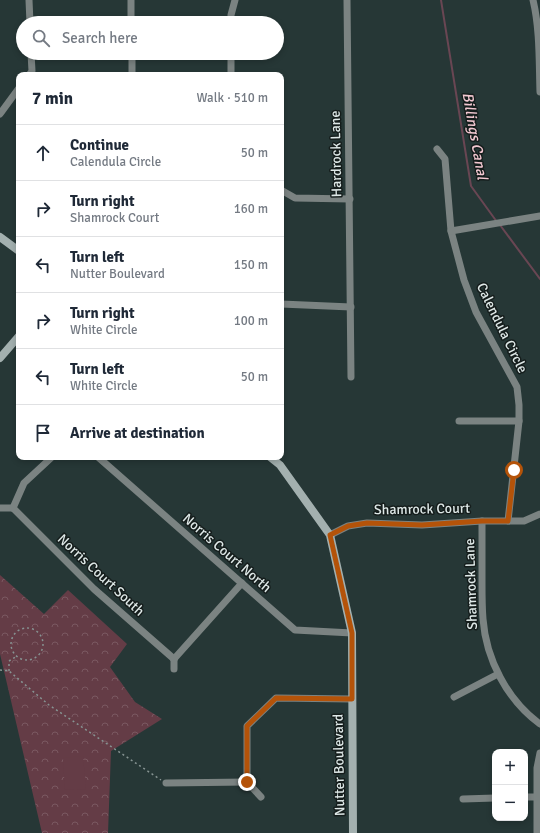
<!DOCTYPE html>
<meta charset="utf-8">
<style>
body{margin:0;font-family:Signika,sans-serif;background:#f2f2f3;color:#1f2937}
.controls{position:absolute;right:12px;bottom:12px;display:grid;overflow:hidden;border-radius:8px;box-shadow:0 2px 6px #0003}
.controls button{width:36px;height:36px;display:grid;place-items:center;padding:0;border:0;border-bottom:1px solid #e0e1e3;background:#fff;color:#1f2937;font:20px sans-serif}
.stop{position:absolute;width:12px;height:12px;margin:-9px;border:3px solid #b45309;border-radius:50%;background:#fff}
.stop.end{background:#b45309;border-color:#fff;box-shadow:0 1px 4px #0008}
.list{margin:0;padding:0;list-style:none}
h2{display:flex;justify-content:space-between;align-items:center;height:52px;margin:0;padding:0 16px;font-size:17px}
h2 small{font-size:13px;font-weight:400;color:#747a83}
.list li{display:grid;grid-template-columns:26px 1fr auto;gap:12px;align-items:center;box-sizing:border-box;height:56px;padding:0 16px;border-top:1px solid #e0e1e3}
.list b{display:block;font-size:15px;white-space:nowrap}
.list p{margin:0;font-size:13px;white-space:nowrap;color:#747a83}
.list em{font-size:13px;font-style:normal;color:#747a83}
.icon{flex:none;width:22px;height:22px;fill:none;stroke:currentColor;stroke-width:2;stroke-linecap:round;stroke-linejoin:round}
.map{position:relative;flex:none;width:540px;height:833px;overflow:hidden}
.search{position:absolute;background:#fff;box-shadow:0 2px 6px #0003;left:16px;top:16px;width:268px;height:44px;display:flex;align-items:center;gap:10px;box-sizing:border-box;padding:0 14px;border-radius:22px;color:#747a83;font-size:15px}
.panel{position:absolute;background:#fff;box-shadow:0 2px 6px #0003;left:16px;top:72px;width:268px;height:388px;border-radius:8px}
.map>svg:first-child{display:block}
.park{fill:url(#park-crowns)}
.pitch{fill:#643c46}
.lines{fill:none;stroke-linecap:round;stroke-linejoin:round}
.stream{stroke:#694653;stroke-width:2}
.path{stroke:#879493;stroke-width:1.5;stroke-dasharray:2 3;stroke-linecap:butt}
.street{stroke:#7b8382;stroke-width:7}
.secondary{stroke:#a3b0af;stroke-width:8}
.route{stroke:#b45309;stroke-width:5}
.labels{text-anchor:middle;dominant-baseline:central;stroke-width:3;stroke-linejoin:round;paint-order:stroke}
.street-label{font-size:14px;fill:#dee8e7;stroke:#151d1c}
.water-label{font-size:15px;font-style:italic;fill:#f2c8d1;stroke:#151d1c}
</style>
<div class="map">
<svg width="540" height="833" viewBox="0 0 540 833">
<defs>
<pattern id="park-crowns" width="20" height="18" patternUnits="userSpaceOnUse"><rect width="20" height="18" fill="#643c46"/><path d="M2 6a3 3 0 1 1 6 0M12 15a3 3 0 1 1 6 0" fill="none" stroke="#7a5861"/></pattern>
</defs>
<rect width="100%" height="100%" fill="#263736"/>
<path class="park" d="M0,575L44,614L68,590L127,644L110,667L135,702L162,719L111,751L108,833H42L0,654Z"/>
<path class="pitch" d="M83,756L86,789L65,790L63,758Z"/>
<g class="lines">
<g class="stream">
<path d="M441,0L471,186L497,222"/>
<path d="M500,225L540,279"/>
</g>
<g class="path">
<circle cx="27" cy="644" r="16"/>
<path d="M0,670L9,671L49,705L161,780"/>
<path d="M9,671V661L17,656"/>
</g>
<g class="street">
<path d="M29,0L30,23"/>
<path d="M131,0V23"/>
<path d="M347,0L351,377"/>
<path d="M533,0C540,29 539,62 540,92"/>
<path d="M231,23V15L235,0"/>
<path d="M132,53V75"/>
<path d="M231,53V75"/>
<path d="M29,75L32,71L31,53"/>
<path d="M0,114L19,88"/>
<path d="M437,149L445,159L451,231L464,280L476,312L517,387L519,405V421L508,521"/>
<path d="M281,190L295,198L350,199"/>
<path d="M451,231L540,216"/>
<path d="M281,304L351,307"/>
<path d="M459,421H519"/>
<path d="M98,457L295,630L352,633"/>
<path d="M0,508H13"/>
<path d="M13,508L94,589L174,659"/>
<path d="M13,508L24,483L52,457"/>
<path d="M482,521C482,541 482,562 482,582C482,594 482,607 483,619C486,659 507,700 540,724"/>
<path d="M330,535L348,526L367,523L422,525L482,521H524L540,514"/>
<path d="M174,659L242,583"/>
<path d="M174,659V669"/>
<path d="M454,697L498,674"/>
<path d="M166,783L247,782"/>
<path d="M261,797L247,782V726L276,698L352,699"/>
<path d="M525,797H537"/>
<path d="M463,799L495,798"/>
<path d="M537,833V768L540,753"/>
</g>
<g class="secondary">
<path d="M0,237L19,251"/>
<path d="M0,358L19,336"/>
<path d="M270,457L280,465L330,535L352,633L353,833"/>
</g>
</g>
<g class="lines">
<path class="route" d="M247,782V726L276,698L352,699V633L330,535L348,526L367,523L422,525L482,521H508L514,470"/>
</g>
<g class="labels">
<g class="street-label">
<text transform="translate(336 154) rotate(-91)">Hardrock Lane</text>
<text transform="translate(502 328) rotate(64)">Calendula Circle</text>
<text transform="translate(422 509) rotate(-1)">Shamrock Court</text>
<text transform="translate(227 553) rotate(41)">Norris Court North</text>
<text transform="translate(101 575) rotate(43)">Norris Court South</text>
<text transform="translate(471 584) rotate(-92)">Shamrock Lane</text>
<text transform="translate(339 765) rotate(-91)">Nutter Boulevard</text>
</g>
<g class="water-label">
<text transform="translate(475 136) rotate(80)">Billings Canal</text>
</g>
</g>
</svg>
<div class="controls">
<button>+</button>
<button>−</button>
</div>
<div class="stop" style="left:514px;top:470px"></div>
<div class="stop end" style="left:247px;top:782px"></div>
<div class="search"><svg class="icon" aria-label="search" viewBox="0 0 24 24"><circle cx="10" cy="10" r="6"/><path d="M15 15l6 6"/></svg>Search here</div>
<section class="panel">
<h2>7 min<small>Walk · 510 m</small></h2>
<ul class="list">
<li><svg class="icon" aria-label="ahead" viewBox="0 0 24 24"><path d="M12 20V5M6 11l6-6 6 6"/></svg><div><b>Continue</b><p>Calendula Circle</p></div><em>50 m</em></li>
<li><svg class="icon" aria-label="right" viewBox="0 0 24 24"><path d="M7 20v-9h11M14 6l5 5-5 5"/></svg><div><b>Turn right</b><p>Shamrock Court</p></div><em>160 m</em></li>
<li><svg class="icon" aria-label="left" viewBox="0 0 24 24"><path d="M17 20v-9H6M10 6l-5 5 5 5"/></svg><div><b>Turn left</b><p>Nutter Boulevard</p></div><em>150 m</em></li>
<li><svg class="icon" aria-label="right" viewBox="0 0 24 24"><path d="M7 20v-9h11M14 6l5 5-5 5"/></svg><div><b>Turn right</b><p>White Circle</p></div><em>100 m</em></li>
<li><svg class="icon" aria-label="left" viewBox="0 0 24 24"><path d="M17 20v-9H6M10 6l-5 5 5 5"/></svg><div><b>Turn left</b><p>White Circle</p></div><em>50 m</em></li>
<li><svg class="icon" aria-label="arrive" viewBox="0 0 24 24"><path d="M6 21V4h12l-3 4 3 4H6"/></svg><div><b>Arrive at destination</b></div></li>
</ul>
</section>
</div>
